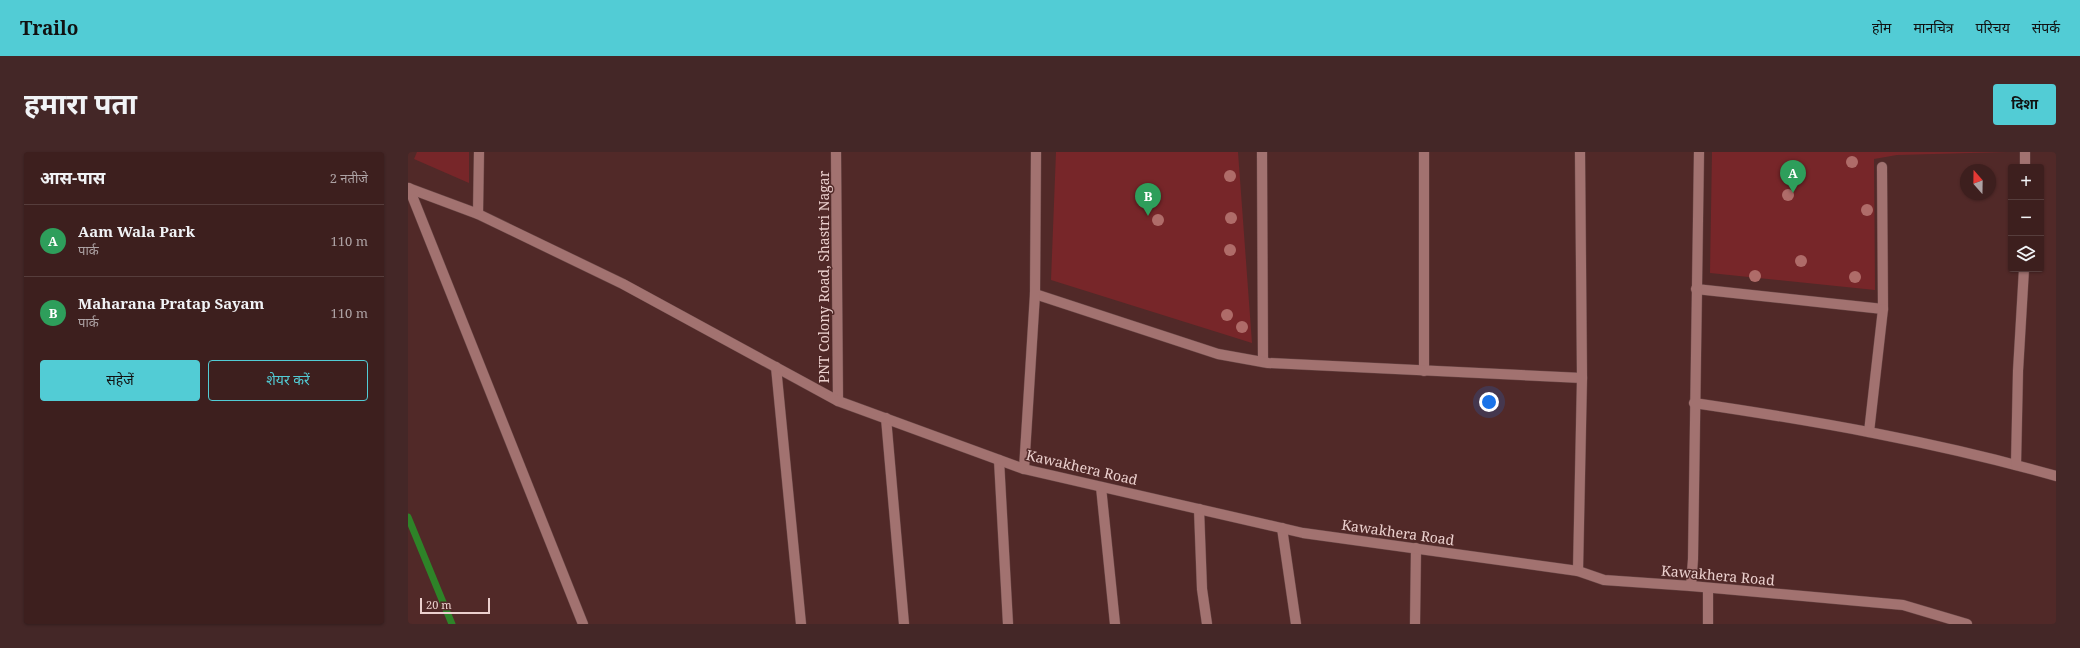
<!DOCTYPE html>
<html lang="hi">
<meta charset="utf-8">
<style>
body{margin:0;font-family:"Noto Serif","Noto Sans Devanagari",serif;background:#442727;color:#f1f3f6}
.controls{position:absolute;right:12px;top:12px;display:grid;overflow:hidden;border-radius:4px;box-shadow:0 1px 3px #0004}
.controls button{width:36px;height:36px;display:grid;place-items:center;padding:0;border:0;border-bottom:1px solid #563d3c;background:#3d1f1e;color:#f1f3f6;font:20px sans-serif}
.compass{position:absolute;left:1552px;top:12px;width:36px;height:36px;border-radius:50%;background:#3d1f1e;box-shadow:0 1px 3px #0004;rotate:340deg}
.scale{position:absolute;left:12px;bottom:10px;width:70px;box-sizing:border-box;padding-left:4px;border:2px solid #ebd0ce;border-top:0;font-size:11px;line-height:14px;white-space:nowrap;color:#ebd0ce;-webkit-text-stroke:3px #512928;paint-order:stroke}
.you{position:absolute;left:1081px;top:250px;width:14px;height:14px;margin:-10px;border:3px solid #fff;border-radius:50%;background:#1a73e8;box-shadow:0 0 0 6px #1a73e833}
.badge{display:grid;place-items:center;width:26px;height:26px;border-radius:50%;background:#52ccd5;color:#fff;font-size:13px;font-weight:700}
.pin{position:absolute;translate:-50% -33px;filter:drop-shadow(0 1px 2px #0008)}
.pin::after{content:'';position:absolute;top:21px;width:14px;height:12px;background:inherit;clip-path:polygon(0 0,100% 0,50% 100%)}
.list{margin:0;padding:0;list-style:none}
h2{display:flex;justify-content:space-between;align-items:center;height:52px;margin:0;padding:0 16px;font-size:17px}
h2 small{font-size:13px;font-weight:400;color:#ada2a4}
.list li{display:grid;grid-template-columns:26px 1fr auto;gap:12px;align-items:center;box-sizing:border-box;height:72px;padding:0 16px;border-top:1px solid #563d3c}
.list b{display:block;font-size:15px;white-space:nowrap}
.list p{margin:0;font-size:13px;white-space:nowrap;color:#ada2a4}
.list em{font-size:13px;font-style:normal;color:#ada2a4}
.actions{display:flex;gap:8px;padding:12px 16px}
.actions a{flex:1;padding:9px 0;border:1px solid #52ccd5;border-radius:4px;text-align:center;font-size:14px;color:#52ccd5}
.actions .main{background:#52ccd5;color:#111}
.icon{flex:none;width:22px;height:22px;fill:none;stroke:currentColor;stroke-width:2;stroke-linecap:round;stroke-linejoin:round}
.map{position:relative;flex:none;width:1648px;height:472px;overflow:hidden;border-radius:4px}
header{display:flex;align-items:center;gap:24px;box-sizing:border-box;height:56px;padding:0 20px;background:#52ccd5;color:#111}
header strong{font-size:19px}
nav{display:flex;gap:22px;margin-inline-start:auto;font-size:14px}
.intro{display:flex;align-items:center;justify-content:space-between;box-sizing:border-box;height:96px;padding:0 24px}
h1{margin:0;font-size:28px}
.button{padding:10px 18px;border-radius:4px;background:#52ccd5;color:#111;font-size:14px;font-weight:700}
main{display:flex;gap:24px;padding:0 24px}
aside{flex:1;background:#3d1f1e;border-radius:4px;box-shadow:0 1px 3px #0004}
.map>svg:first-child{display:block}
.green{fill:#772629}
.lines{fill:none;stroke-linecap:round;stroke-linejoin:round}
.stream{stroke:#2e8328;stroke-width:7}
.minor-casing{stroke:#684645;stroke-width:11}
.tertiary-casing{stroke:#684645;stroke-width:11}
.minor{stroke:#a27270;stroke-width:10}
.tertiary{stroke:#a27270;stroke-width:10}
.tree{fill:#af6c69}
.labels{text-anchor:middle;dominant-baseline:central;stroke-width:3;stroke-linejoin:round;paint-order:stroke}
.street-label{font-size:14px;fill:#ebd0ce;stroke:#512928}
</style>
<header>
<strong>Trailo</strong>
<nav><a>होम</a><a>मानचित्र</a><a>परिचय</a><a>संपर्क</a></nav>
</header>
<div class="intro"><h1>हमारा पता</h1><a class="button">दिशा</a></div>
<main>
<aside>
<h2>आस-पास<small>2 नतीजे</small></h2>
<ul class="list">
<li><span class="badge" style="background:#2e9e5b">A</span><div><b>Aam Wala Park</b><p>पार्क</p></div><em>110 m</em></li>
<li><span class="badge" style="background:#2e9e5b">B</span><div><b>Maharana Pratap Sayam</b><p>पार्क</p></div><em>110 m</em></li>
</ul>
<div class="actions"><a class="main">सहेजें</a><a>शेयर करें</a></div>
</aside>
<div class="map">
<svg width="1648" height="472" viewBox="0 0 1648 472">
<rect width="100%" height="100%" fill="#512928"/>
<g class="green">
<path d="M9,0H61V31L6,7Z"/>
<path d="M648,0H830L844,191L643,128Z"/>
<path d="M1304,0H1600L1489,3L1466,7L1467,138L1302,121Z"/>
</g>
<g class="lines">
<path class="stream" d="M0,365L44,472"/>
<defs>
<g id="minor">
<path d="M854,0L855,210"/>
<path d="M1016,0V219"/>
<path d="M1617,15V0"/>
<path d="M1,36L175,472"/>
<path d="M70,62L71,0"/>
<path d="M1288,137L1475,157L1474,15"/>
<path d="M627,142L810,202L860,211L1174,226"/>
<path d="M368,215L393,472"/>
<path d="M1286,251C1408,269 1529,290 1648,324"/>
<path d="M478,266L496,472"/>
<path d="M1461,280L1475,157"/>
<path d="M591,308L600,472"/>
<path d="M1608,313L1610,219L1616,117"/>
<path d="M616,317L627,142L628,0"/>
<path d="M693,335L707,472"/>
<path d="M791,357L794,437L799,472"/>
<path d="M874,376L888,472"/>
<path d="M1170,419L1174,226L1172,0"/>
<path d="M1283,434L1285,407L1291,0"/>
<path d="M1300,436V472"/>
<path d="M1007,472L1008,396"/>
</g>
<g id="tertiary">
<path d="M428,0L430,249"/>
<path d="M0,36L70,62L215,132L430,249L616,317L895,381L1170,419L1196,428L1283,434L1495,453L1559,472"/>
</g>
</defs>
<use href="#minor" class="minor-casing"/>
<use href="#tertiary" class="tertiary-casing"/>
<use href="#minor" class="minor"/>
<use href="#tertiary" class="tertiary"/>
</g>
<g class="tree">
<circle cx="1444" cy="10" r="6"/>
<circle cx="822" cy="24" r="6"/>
<circle cx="1380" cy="43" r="6"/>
<circle cx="1459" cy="58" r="6"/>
<circle cx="823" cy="66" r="6"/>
<circle cx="750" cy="68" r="6"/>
<circle cx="822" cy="98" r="6"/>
<circle cx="1393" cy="109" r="6"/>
<circle cx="1347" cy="124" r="6"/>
<circle cx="1447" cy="125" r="6"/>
<circle cx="819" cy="163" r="6"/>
<circle cx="834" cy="175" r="6"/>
</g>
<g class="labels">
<g class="street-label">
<text transform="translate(415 125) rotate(-90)">PNT Colony Road, Shastri Nagar</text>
<text transform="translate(674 315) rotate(13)">Kawakhera Road</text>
<text transform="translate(990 380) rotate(8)">Kawakhera Road</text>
<text transform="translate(1310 423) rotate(5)">Kawakhera Road</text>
</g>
</g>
</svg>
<div class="controls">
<button>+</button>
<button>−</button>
<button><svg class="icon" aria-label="layers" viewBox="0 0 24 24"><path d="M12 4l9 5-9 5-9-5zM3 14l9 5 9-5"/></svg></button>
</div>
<svg class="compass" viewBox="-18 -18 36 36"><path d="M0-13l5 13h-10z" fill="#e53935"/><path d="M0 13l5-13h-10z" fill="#ada2a4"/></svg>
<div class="scale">20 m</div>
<div class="you"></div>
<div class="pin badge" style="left:1385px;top:41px;background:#2e9e5b">A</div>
<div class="pin badge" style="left:740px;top:64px;background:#2e9e5b">B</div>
</div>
</main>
